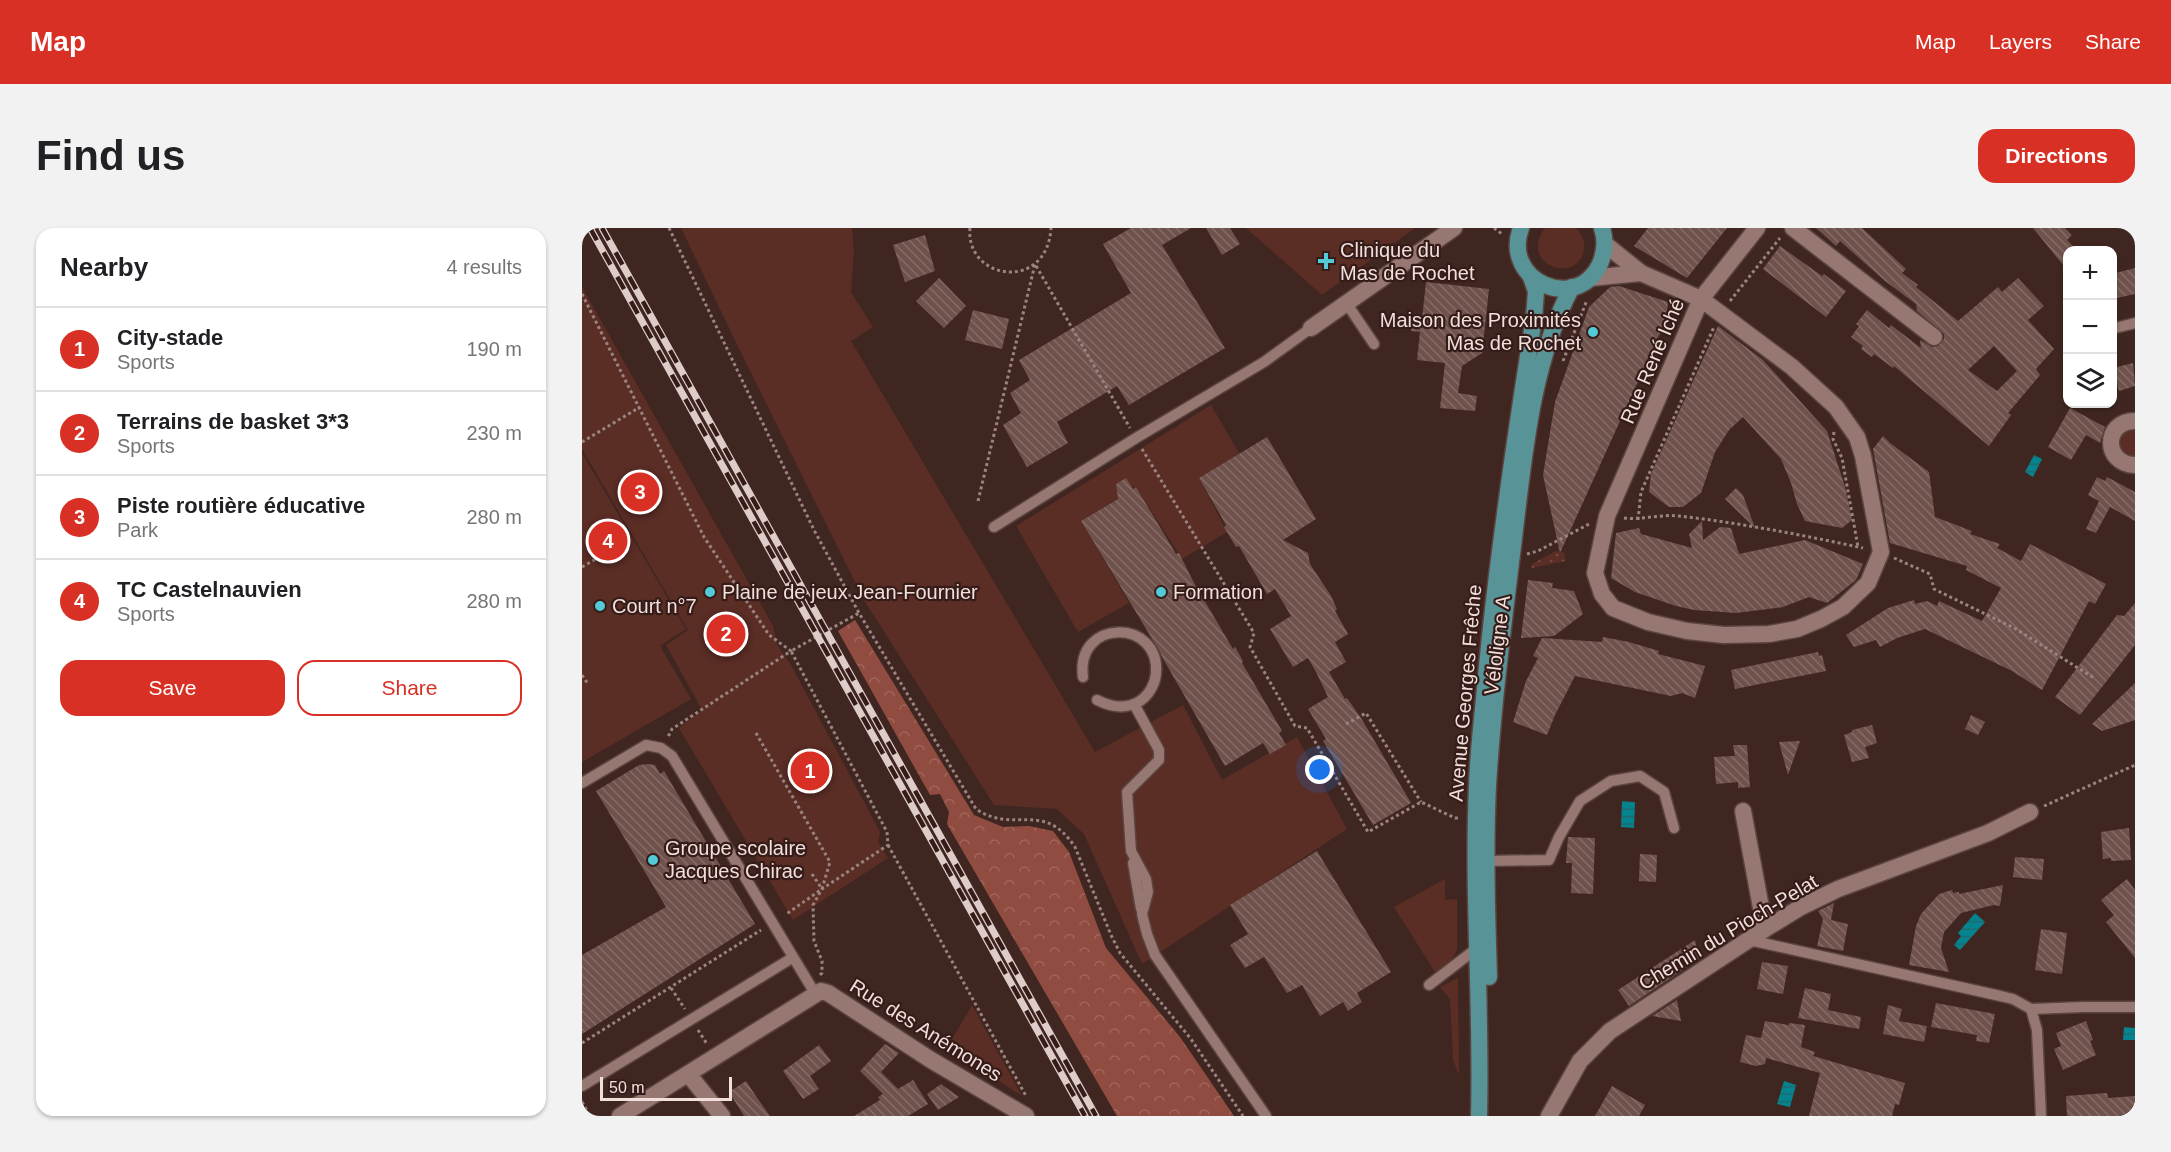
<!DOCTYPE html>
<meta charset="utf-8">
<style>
body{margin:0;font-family:Helvetica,sans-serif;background:#f2f2f2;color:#202124}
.controls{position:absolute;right:18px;top:18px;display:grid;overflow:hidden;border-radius:12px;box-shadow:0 2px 4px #0004}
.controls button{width:54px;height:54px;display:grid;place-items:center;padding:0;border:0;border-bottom:2px solid #e0e0e0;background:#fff;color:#202124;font:30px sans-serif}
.scale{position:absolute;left:18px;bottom:15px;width:132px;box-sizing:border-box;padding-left:6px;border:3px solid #f1dfdb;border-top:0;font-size:16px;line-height:21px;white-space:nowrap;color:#f1dfdb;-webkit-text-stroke:4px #361c18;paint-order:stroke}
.you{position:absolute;left:738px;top:542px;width:21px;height:21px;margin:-15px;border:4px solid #fff;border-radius:50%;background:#1a73e8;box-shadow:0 0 0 9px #1a73e833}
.badge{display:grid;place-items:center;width:39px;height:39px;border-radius:50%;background:#d93025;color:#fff;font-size:20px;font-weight:700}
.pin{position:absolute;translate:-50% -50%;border:3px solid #fff;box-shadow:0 2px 6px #0006}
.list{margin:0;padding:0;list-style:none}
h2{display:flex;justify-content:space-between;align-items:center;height:78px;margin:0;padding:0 24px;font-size:26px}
h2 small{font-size:20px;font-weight:400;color:#757577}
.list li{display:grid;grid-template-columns:39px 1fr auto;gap:18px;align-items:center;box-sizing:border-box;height:84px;padding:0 24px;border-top:2px solid #e0e0e0}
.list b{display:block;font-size:22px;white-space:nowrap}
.list p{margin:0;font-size:20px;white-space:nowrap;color:#757577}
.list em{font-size:20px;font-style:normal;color:#757577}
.actions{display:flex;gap:12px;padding:18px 24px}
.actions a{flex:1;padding:14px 0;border:2px solid #d93025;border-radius:18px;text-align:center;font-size:21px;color:#d93025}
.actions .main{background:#d93025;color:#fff}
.icon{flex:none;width:33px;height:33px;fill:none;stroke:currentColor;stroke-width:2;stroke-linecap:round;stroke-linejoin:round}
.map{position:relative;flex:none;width:1553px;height:888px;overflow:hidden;border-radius:18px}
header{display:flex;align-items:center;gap:36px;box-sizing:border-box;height:84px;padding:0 30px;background:#d93025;color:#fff}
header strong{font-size:28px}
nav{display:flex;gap:33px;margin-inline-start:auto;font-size:21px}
.intro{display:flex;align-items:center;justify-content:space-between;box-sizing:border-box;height:144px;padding:0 36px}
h1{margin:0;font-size:42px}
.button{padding:15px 27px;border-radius:18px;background:#d93025;color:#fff;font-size:21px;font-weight:700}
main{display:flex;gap:36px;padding:0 36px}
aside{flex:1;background:#fff;border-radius:18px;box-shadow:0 2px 4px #0004}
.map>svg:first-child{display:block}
.green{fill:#5a2d25}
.forest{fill:url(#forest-crowns)}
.garden{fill:url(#garden-dots)}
.water{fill:url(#water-rules)}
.building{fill:url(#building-back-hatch);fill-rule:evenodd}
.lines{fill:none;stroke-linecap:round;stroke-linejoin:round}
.service-casing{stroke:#5b4440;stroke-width:13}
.minor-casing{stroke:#5b4440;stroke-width:19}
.primary-casing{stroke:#5b4440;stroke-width:19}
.path{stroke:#9a8480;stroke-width:3;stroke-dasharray:3 3;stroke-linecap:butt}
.service{stroke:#967771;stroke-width:10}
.minor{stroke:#967771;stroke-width:16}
.primary{stroke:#589397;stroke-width:16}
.rail-casing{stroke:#deccc8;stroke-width:7}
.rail{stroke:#361c18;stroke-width:4.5;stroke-dasharray:14;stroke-linecap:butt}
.poi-dot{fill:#52cbd7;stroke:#361c18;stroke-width:2}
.labels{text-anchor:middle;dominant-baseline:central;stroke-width:4.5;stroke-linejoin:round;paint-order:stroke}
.poi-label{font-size:20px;fill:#f1dfdb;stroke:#361c18;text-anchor:start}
.street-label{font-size:20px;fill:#f1dfdb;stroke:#361c18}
</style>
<header>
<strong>Map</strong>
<nav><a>Map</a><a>Layers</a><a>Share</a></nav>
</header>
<div class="intro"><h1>Find us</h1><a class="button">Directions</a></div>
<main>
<aside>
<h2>Nearby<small>4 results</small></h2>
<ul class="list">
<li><span class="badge">1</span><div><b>City-stade</b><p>Sports</p></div><em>190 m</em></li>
<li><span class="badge">2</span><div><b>Terrains de basket 3*3</b><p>Sports</p></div><em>230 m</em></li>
<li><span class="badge">3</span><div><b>Piste routière éducative</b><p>Park</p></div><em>280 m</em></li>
<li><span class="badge">4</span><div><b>TC Castelnauvien</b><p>Sports</p></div><em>280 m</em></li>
</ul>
<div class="actions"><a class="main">Save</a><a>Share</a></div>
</aside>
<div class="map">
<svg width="1553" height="888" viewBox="0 0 1553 888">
<defs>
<pattern id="forest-crowns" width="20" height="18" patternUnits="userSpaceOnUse" patternTransform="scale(1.5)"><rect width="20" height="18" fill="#904c40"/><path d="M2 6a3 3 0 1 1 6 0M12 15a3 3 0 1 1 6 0" fill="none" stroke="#a0655b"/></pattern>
<pattern id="garden-dots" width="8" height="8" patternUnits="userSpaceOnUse" patternTransform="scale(1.5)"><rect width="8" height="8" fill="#5a2d25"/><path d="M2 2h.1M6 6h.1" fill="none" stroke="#724b44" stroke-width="1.8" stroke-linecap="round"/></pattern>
<pattern id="water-rules" width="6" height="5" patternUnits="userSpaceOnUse" patternTransform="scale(1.5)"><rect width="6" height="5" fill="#03848e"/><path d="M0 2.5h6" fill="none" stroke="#1f6a70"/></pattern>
<pattern id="building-back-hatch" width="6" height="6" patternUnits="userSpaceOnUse" patternTransform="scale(1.5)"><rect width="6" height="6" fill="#70524d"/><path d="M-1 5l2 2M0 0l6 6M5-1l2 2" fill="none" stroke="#856a66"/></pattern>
</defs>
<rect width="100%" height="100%" fill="#402621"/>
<g class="green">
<path d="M99,0H270L272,23L269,64L291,99L269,113L513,524L601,477L640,552L715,509L765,601L560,736L502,606L475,581L412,577L282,372L161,129Z"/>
<path d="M664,0H833L740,67Z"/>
<path d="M963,0H994C1000,6 1003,13 1002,21C996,59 935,36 963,0Z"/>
<path d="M0,59L191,398L195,417L209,437L298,604L296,614L306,630L211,692L97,500L120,482L84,417L106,402L0,221Z"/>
<path d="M629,177L665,239L644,234L617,250L645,304L600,331L554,259L534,256L540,268L499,293L547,375L496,404L434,298Z"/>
<path d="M1553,201V231L1540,225C1536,213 1538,202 1553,201Z"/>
<path d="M0,225L104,401L78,418L109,471L0,534Z"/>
<path d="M863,651V672L875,671V722L868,734L853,744L812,679Z"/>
<path d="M876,750L877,847L871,832L868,771L858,759Z"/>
<path d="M390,777L440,868L365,820Z"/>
</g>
<path class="forest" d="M273,392L392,587L421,599L447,598L471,603L487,624L524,720L598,809L652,888H535L365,596L367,584L358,566L348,567L256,403Z"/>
<path class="garden" d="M974,323L982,325L984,333L949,340L950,336Z"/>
<g class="water">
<path d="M1452,227L1460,231L1451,249L1443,244Z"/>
<path d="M1040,573L1053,574L1052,600L1039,599Z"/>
<path d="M1393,685L1403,694L1378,722L1372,717L1379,708L1376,705Z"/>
<path d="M1542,799L1553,800V812H1541Z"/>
<path d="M1202,853L1214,857L1208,879L1195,876Z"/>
</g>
<g class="building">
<path d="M549,0H609L580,17L643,120L547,177L535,158L475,194L486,215L445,239L421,197L439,185L428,165L448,152L437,132L549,65L521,16Z"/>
<path d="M624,0H648L658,16L640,27Z"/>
<path d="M1066,0H1145L1105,50L1052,18Z"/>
<path d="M1234,0H1280L1324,41L1320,45L1336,57L1334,59L1376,93L1416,59L1420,64L1436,50L1462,78L1446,92L1472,121L1454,141L1458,147L1426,185L1429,187L1407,218L1312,138L1311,140L1292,126L1290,129L1279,121L1281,118L1269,109L1277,98L1274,96L1285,82L1307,100L1309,97L1339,120L1338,112L1350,119L1356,118L1362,111V106L1335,83L1334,76L1303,53L1258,13L1254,18ZM1412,118L1435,143L1415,163L1386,142Z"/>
<path d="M1451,0H1483L1490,7L1485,12L1495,22H1485V42Z"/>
<path d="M343,7L353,43L323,54L311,17Z"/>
<path d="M1198,18L1240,48L1242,46L1264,63L1244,89L1181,41Z"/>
<path d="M1553,40V66L1530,71V46Z"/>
<path d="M357,50L384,78L362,100L334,73Z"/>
<path d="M844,54L907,61L900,125L880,138L876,165L895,168L893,183L858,180L863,135L835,132L838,104L829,103L830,90L840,91Z"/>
<path d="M1037,58L1086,74L1084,92L978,325L961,247L973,174L1007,79L1028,59Z"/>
<path d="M391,82L427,91L420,121L383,112Z"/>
<path d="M1136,98L1181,132L1245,203L1263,259L1270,292L1260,300L1223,293L1215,276L1209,255L1199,231L1161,189L1147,202L1133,224L1119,265L1101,279H1087L1067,264L1069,246Z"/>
<path d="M1551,135L1553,158L1537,163L1531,140Z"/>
<path d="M1488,180L1523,199L1518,215L1504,207L1489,232L1466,219Z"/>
<path d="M1301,208L1308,215L1347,244L1353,289L1390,303L1388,306L1418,316L1415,320L1439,333L1448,316L1524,356L1513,376L1507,373L1460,462L1430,443L1343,401L1315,410L1298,419L1294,412L1272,419L1264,407L1306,380L1332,372L1333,376L1345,373L1355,378L1357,373L1400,393L1419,360L1384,342L1385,338L1308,315L1291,221Z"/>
<path d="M685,209L734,291L701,312L726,325L728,336L749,368L755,381L753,383L766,406L753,414L764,434L747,444L763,471L765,470L779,490L829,575L791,597L741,513L744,511L726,481L746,469L734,444L726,430L711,439L688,401L709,388L693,361L685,366L657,318L654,319L642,299L644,297L617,250Z"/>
<path d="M1515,249L1523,253L1525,249L1553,264V293L1528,279L1514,305L1504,301L1517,273L1506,267Z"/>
<path d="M544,250L551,261L554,259L594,326L597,325L612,355L651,421L653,419L661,433L660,435L700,503L697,505L704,517L688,526L681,515L643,538L580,429L578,424L499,293L536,271L534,256Z"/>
<path d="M1154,260L1161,267L1173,300L1143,271Z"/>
<path d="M1120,293L1121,312L1138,299L1149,300L1157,326L1223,312L1281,336L1274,352L1245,375L1227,369L1201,379L1154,385L1112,382L1094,378L1053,364L1029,350L1034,305L1057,300L1059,306L1110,320L1107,306Z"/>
<path d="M946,352L971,355L970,360L992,363L1001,386L972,408L939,410Z"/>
<path d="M1553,375V417L1498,487L1473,469L1535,387L1542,388Z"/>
<path d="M1021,409L1047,414L1077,423L1076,426L1123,438L1113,470L1100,465L1089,468L993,448L973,487L965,507L931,494L944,453L956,430L951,428L960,410L1020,414Z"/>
<path d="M1236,424L1237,428L1240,427L1244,443L1153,461L1149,442Z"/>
<path d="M1553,455V492L1520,503L1510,496Z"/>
<path d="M1389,487L1403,494L1396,507L1383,501Z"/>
<path d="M1290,497L1295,515L1283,519L1287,530L1270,534L1262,507L1270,504V502Z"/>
<path d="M1218,513L1206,547L1197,514Z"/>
<path d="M1151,517H1165L1168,559L1156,560V554L1134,556L1132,529L1153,528Z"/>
<path d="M66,536L73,537L78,546L82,543L173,696L0,806V727L84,679L14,563L57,537Z"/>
<path d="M1547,600L1549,632L1529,633V630L1521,631L1519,604Z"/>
<path d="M986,609L1013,610L1011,666L989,665L990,635H984Z"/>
<path d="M735,623L809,744L775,765L780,774L766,783L761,774L738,788L720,757L705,765L682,729L663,740L648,717L666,706L648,677Z"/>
<path d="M1058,626L1075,627L1074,654L1057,653Z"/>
<path d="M1433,629L1462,631L1460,652L1431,649Z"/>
<path d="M1545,651L1553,662V730L1524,694L1532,687L1519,672Z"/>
<path d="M1421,657L1418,678L1412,677L1379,685L1362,704L1359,720L1367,744L1327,737L1334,698L1339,686L1357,666L1370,662L1371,665L1377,664V666Z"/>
<path d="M1252,675L1249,692L1266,696L1261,723L1235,718L1241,691L1236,683Z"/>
<path d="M1459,701L1485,705L1480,746L1453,742Z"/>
<path d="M1113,712L1117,731L1047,778L1036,762Z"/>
<path d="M1180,734L1206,738L1201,766L1175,761Z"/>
<path d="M1223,760L1249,766L1246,782L1279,789L1277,801L1216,790Z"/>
<path d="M1095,772L1099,793L1070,788Z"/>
<path d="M1354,775L1413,786L1407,815L1394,813L1395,807L1349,799Z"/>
<path d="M1306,777L1320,781L1317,793L1345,798L1342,814L1301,806Z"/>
<path d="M1183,793L1207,797V795L1223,797L1219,819L1233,824L1231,828L1323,855L1317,877L1313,876L1310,888H1227L1238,845L1184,830L1183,836L1174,838L1158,834L1164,807L1179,810Z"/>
<path d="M1504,793L1511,812L1508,813L1514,827L1481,842L1472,821L1479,818L1474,805Z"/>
<path d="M303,816L317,825L299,844L316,861L331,852L346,876L326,888H272L298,872L296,869L301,866L278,843Z"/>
<path d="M237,817L249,833L228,848L237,861L221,871L201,843Z"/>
<path d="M164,853L178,874L188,888H162L147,864Z"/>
<path d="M359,856L377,869L356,882L345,866Z"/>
<path d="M1030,858L1063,877L1057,888H1013Z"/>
<path d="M1525,865L1526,870L1553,868V888H1485L1484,868Z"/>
</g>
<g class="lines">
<defs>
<g id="service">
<path d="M765,76L792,116"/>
<path d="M1533,100L1553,95"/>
<path d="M412,299L554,210L682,134L729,100"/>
<path d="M501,449C493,390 579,390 574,446C573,456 567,467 558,473C543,482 529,479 515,472"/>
<path d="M552,476L577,522V532L545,564L549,623L564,651L566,664L560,686L565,706L573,727L684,888"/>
<path d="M0,555L64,517L79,520L90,528L234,767"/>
<path d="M905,633L967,632L977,609L998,573L1029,553L1058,548L1082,564L1092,600"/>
<path d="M551,635L559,681"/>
<path d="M1167,712L1414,767L1431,771L1449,781L1455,802L1459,888"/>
<path d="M847,757L894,721"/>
<path d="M1449,781L1501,779H1553"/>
<path d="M0,858L210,730"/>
</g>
<g id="minor">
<path d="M1211,0L1352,109"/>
<path d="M1023,16L1059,45L1119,71L1210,139L1254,179L1275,209L1281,228L1299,324L1286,355L1261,379L1239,391L1215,401L1187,406L1142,407L1105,403L1066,394L1031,380L1020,366L1013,345L1025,288L1119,71L1175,0"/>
<path d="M1008,50L1059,45"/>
<path d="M729,100L872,0"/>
<path d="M1553,193C1521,193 1521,236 1553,237"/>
<path d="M1161,583L1183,701"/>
<path d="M107,847L140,888"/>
<path d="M38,888L239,763L246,765L349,832L444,888"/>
<path d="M967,888L998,833L1028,803L1183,701L1219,679L1256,661L1406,605L1448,584"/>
</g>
<g id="primary">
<path d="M939,0C919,53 995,86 1018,36C1023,24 1024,12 1020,0"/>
<path d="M907,749C905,686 903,622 906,558C911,475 922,392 932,310C942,227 950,133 990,59"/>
<path d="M897,888C900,778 890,668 895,557C896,521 901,485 904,449C915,329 933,209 952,90L954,63L949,49"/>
</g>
</defs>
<use href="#service" class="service-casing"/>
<use href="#minor" class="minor-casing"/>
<use href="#primary" class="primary-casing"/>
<g class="path">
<path d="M87,0L232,302L277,385L394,581C432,607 461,571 493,619L529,707L538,725L609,811L661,888"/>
<path d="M388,0C383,52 465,65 469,0"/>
<path d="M912,0L920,6"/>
<path d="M0,66L122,309L187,407L209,423L90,501L86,509"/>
<path d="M1148,73L1198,10"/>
<path d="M981,133L1005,72"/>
<path d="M1252,204L1251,211L1260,230L1276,319"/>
<path d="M0,214L58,179"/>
<path d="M560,221L672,405L668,419L713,498L725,500L786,604L839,574L873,590H878"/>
<path d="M396,273L453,36L548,200"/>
<path d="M1042,290C1060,292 1079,286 1097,288C1159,295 1220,307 1281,320"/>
<path d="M1056,292L1059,264L1132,99"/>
<path d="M945,326L956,323L1007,296"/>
<path d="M1312,330L1348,346L1352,361L1434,401L1512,450"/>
<path d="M0,339L30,322"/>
<path d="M0,447L6,456"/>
<path d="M764,496L784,485L839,574"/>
<path d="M174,505L248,634L240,661L203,687"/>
<path d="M1462,578L1553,537"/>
<path d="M306,617L444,868"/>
<path d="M230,646L240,661"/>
<path d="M238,747L240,745V733L232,713L231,677L240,661L306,617L305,604L209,423L277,385"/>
<path d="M89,760L103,781"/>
<path d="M116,802L125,816"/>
<path d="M0,815L179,702"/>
<path d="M0,874L8,888"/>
</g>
<use href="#service" class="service"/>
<use href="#minor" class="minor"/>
<use href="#primary" class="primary"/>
<defs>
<g id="rail">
<path d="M8,0L503,888"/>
<path d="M20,0L514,888"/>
</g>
</defs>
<use href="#rail" class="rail-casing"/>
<use href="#rail" class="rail"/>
</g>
<g class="poi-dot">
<path d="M741 24h6v6h6v6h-6v6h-6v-6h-6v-6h6z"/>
<circle cx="1011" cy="104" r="6"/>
<circle cx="128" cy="364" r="6"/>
<circle cx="579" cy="364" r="6"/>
<circle cx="18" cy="378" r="6"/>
<circle cx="71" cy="632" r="6"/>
</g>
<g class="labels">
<g class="poi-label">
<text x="758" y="22">Clinique du<tspan x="758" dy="23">Mas de Rochet</tspan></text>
<text x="999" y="92" text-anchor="end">Maison des Proximités<tspan x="999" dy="23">Mas de Rochet</tspan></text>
<text x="140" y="364">Plaine de jeux Jean-Fournier</text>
<text x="591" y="364">Formation</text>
<text x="30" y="378">Court n°7</text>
<text x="83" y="620">Groupe scolaire<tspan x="83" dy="23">Jacques Chirac</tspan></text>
</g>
<g class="street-label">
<text transform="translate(1070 133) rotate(-67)">Rue René Iché</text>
<text transform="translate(915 417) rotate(-83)">Véloligne A</text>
<text transform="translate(883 465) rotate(-85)">Avenue Georges Frêche</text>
<text transform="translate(1146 704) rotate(-31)">Chemin du Pioch-Pelat</text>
<text transform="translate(344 802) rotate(32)">Rue des Anémones</text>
</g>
</g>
</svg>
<div class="controls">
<button>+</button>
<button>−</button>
<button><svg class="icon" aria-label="layers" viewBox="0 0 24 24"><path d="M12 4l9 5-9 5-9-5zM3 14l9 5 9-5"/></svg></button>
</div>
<div class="scale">50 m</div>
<div class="you"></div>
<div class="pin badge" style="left:228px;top:543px">1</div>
<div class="pin badge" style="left:144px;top:406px">2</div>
<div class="pin badge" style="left:58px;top:264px">3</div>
<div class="pin badge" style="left:26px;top:313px">4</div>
</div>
</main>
